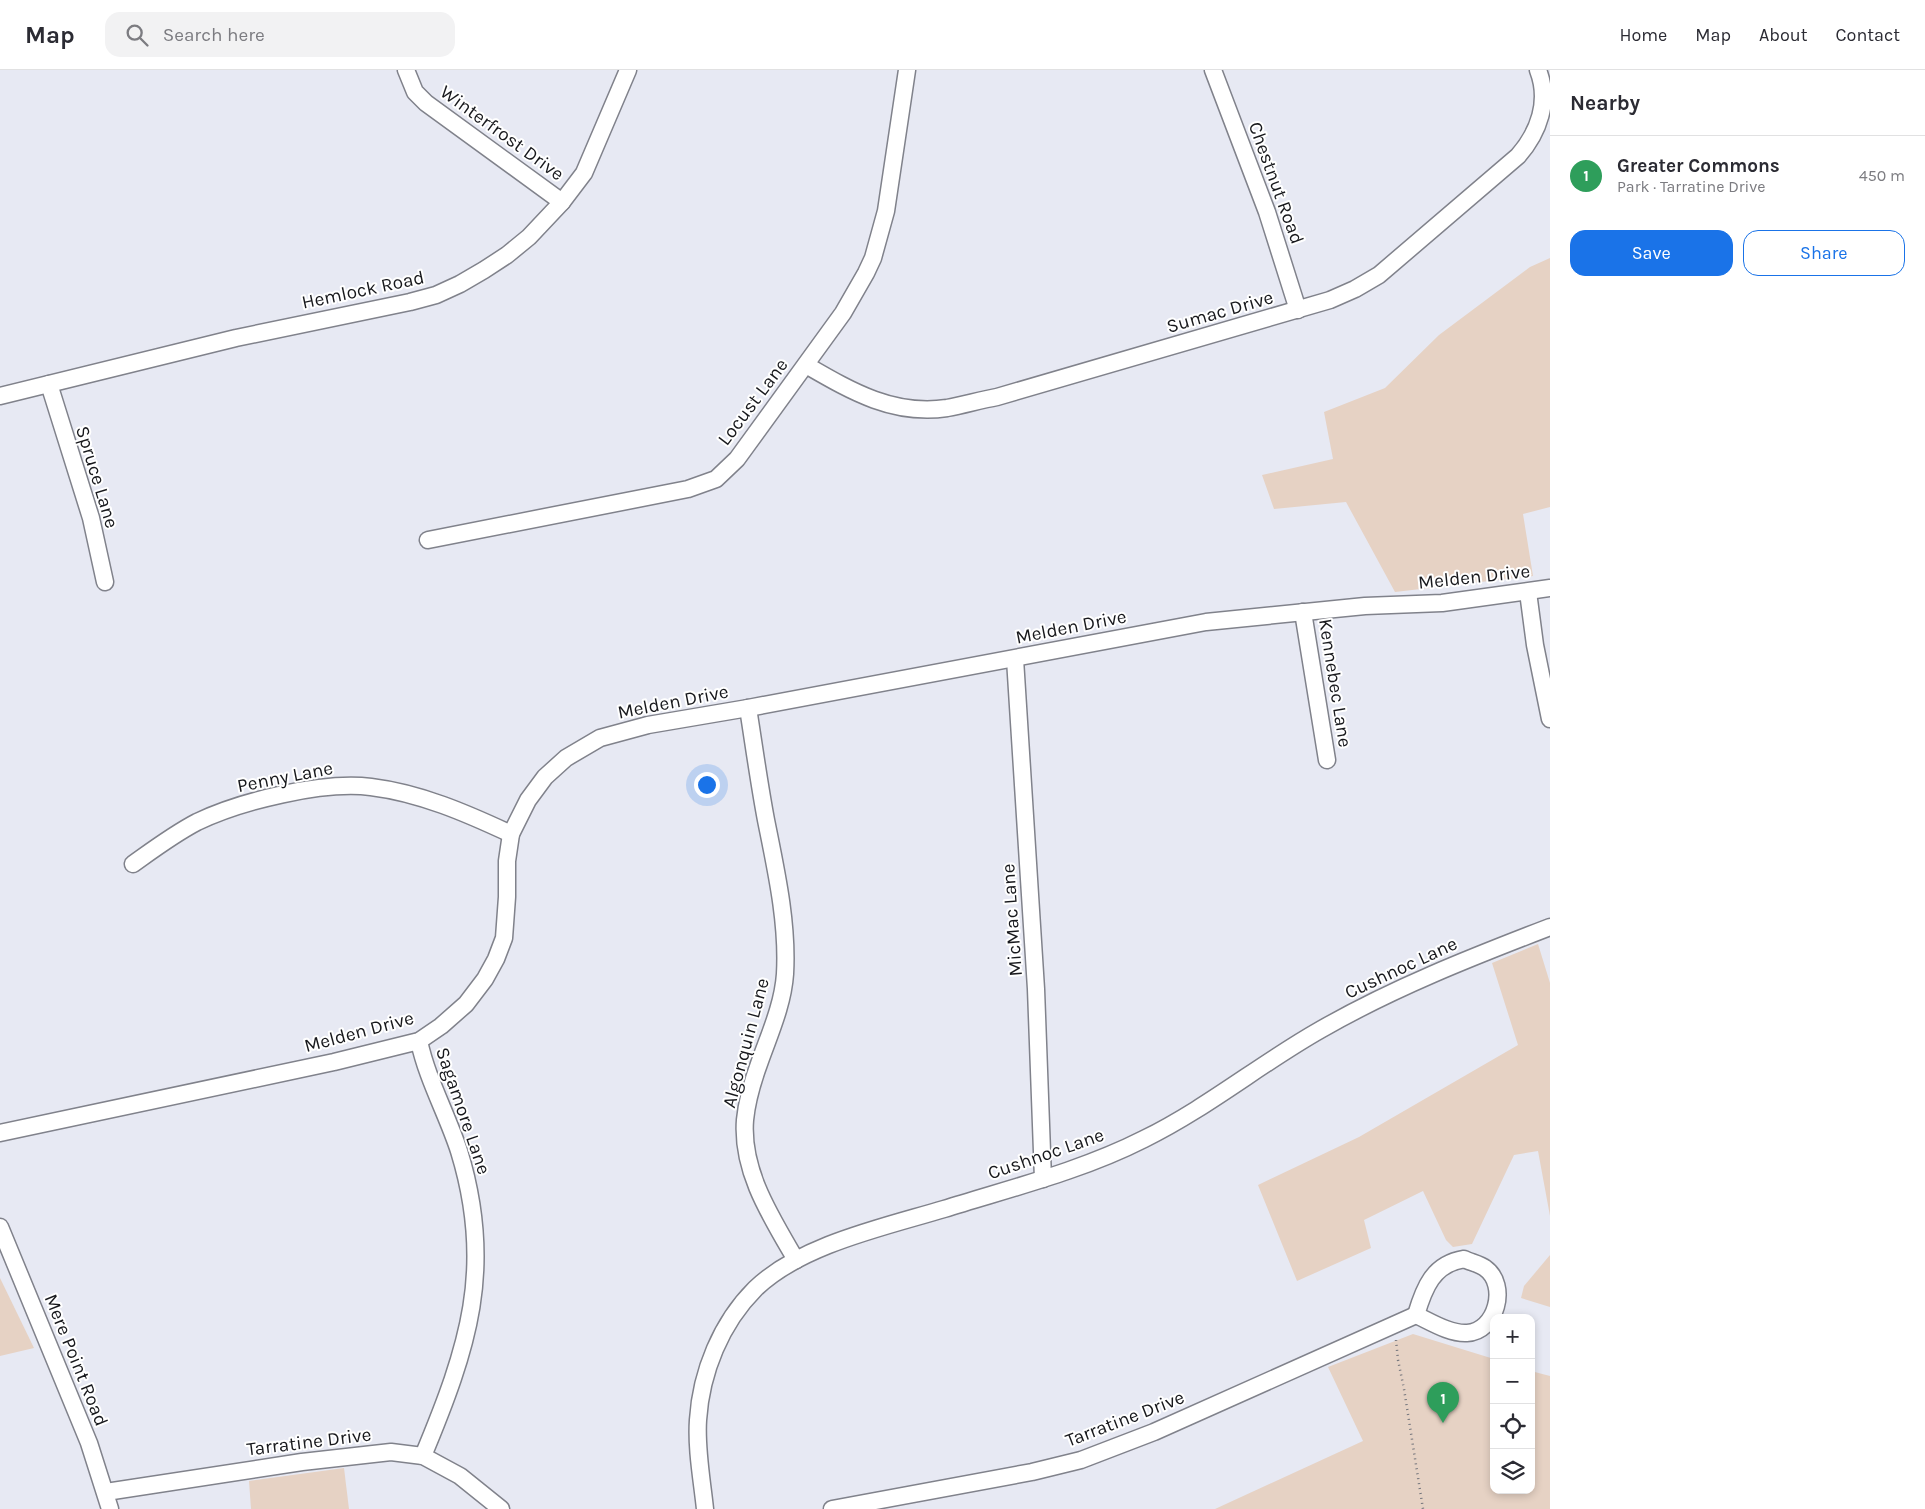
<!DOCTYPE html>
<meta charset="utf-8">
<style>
body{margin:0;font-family:Karla,sans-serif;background:#f2f2f3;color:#2b2b33}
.controls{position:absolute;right:15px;bottom:15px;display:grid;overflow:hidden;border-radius:10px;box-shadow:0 2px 8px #0003}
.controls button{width:45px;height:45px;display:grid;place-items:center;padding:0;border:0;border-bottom:1px solid #e1e1e2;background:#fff;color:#2b2b33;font:25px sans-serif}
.you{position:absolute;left:706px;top:714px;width:18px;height:18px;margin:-12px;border:4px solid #fff;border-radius:50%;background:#1a73e8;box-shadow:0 0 0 8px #1a73e833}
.badge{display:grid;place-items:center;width:32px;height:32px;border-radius:50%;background:#1a73e8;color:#fff;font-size:16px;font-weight:700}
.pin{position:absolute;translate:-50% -41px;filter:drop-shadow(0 1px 2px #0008)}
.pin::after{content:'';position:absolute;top:26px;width:18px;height:15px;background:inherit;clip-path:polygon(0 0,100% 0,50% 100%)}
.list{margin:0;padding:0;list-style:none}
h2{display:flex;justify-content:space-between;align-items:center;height:65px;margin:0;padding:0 20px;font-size:21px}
h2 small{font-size:16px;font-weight:400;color:#7c7c81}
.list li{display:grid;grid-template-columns:32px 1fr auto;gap:15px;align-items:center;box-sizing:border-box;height:80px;padding:0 20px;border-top:1px solid #e1e1e2}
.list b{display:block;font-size:19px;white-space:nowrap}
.list p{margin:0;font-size:16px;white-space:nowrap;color:#7c7c81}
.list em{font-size:16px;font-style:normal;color:#7c7c81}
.actions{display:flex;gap:10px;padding:15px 20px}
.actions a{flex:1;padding:11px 0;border:1px solid #1a73e8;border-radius:15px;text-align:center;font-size:18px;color:#1a73e8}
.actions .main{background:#1a73e8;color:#fff}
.icon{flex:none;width:28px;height:28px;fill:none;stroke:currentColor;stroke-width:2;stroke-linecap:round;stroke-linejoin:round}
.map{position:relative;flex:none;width:1550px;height:1439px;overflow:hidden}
header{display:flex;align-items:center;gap:30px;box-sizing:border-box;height:70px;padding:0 25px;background:#fff;border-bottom:1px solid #e1e1e2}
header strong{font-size:24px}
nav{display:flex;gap:28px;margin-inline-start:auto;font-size:18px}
.search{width:350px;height:45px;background:#f2f2f3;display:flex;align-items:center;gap:12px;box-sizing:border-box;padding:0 18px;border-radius:15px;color:#7c7c81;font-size:19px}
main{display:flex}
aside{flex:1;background:#fff}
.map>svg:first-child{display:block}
.green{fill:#e6d2c4}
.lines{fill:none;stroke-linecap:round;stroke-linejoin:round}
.minor-casing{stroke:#80828b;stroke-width:19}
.path{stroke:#75767d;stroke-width:2.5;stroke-dasharray:1 4;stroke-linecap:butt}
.minor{stroke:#fff;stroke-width:16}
.labels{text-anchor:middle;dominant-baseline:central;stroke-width:4;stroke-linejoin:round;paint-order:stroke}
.street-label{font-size:19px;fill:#17181c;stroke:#fff}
</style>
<header>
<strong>Map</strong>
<div class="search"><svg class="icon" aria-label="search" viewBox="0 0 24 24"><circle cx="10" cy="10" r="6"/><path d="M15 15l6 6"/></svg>Search here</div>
<nav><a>Home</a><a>Map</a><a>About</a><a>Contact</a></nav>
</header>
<main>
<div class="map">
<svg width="1550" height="1439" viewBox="0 0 1550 1439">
<rect width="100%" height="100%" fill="#e7e9f3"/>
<g class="green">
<path d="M1550,188V437L1523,444L1533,506L1395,522L1346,432L1274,439L1262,405L1333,389L1324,342L1385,318L1439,265L1530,197Z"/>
<path d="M1538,874L1550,913V1146L1538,1081L1514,1085L1472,1174L1453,1177L1446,1170L1423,1121L1364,1150L1371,1178L1297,1211L1258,1115L1359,1067L1518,975L1492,893Z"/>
<path d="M1550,1185V1237L1521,1228L1524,1216Z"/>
<path d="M0,1208L34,1278L0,1286Z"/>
<path d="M1413,1264L1494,1289V1420H1531V1301L1550,1306V1439H1215L1363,1371L1328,1297Z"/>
<path d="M344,1398L349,1439H251L249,1411Z"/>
</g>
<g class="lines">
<defs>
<g id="minor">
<path d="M406,0L415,22L426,33L562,132"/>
<path d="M1213,0L1267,142L1298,240"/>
<path d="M806,295C851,321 893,346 947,338C964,335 980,330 997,327L1330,230L1355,219L1379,205L1518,86C1539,62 1550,31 1538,0"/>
<path d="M49,314L91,448L105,512"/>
<path d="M0,326L236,268L410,232L436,225L460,214L484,200L507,185L529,167L562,132L584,103L628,0"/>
<path d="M428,470L688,419L716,409L737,389L843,243L866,203L873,188L886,141L907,0"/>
<path d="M1528,522L1535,575L1550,649"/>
<path d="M1303,542L1327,690"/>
<path d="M1015,589L1036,919L1043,1109"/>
<path d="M748,638C754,676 759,713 766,750C776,800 788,853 785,904C783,934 770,963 760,991C753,1010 747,1029 745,1050C741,1101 771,1147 796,1190"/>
<path d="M133,794C154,779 174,764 197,752C241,731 322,711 371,717C420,723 466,743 511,764"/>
<path d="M419,971C427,1009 447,1044 459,1081C495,1198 468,1278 423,1386"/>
<path d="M0,1063L334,992L419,971L441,956L466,934L485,909L496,889L504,868L507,827V791L511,764L528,730L545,707L566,688L600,668L648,655L748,638L1206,552L1365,536L1442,533L1550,518"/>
<path d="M0,1157L89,1373L110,1439"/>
<path d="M1464,1189C1470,1192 1480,1194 1485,1198C1509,1215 1496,1262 1467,1263C1450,1264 1431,1252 1416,1245C1424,1218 1433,1194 1464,1189Z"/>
<path d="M106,1422L302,1392L391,1382L423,1386L460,1406L501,1439"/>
<path d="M705,1439C702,1410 696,1379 698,1350C701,1302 721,1253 755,1219C800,1175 884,1157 944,1139C1011,1118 1081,1101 1144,1069C1207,1038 1260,994 1320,960C1393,918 1472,887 1550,857"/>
<path d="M832,1439L1032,1402L1081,1390L1154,1362L1416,1245"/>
</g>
</defs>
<use href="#minor" class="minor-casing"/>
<path class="path" d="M1396,1270L1398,1290L1404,1319L1423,1439"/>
<use href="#minor" class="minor"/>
</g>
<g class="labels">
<g class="street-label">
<text transform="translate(502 63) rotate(36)">Winterfrost Drive</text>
<text transform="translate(1276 113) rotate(70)">Chestnut Road</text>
<text transform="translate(363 220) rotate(-12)">Hemlock Road</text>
<text transform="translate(1220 242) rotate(-16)">Sumac Drive</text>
<text transform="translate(753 332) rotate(-53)">Locust Lane</text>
<text transform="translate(97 407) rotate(73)">Spruce Lane</text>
<text transform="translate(1474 507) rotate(-6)">Melden Drive</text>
<text transform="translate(1071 557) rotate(-11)">Melden Drive</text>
<text transform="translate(1335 613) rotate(81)">Kennebec Lane</text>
<text transform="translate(673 632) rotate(-11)">Melden Drive</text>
<text transform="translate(285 707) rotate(-11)">Penny Lane</text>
<text transform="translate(1012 850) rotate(-94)">MicMac Lane</text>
<text transform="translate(1401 898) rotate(-25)">Cushnoc Lane</text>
<text transform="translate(359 962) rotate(-15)">Melden Drive</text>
<text transform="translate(746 973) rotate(-75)">Algonquin Lane</text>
<text transform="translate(463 1041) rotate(71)">Sagamore Lane</text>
<text transform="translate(1046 1084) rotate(-19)">Cushnoc Lane</text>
<text transform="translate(76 1290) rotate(68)">Mere Point Road</text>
<text transform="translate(1125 1349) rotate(-21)">Tarratine Drive</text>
<text transform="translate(309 1372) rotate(-7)">Tarratine Drive</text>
</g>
</g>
</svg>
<div class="controls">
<button>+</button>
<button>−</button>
<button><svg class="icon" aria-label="locate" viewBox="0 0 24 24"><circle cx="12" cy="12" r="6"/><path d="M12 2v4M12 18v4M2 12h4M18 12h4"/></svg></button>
<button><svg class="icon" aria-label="layers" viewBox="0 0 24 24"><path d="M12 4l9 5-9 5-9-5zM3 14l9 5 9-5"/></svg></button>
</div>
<div class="you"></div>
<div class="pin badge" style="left:1443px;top:1353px;background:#2e9e5b">1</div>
</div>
<aside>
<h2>Nearby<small></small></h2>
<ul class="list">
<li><span class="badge" style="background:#2e9e5b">1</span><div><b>Greater Commons</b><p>Park · Tarratine Drive</p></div><em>450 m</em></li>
</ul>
<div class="actions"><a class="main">Save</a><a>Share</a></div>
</aside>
</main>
